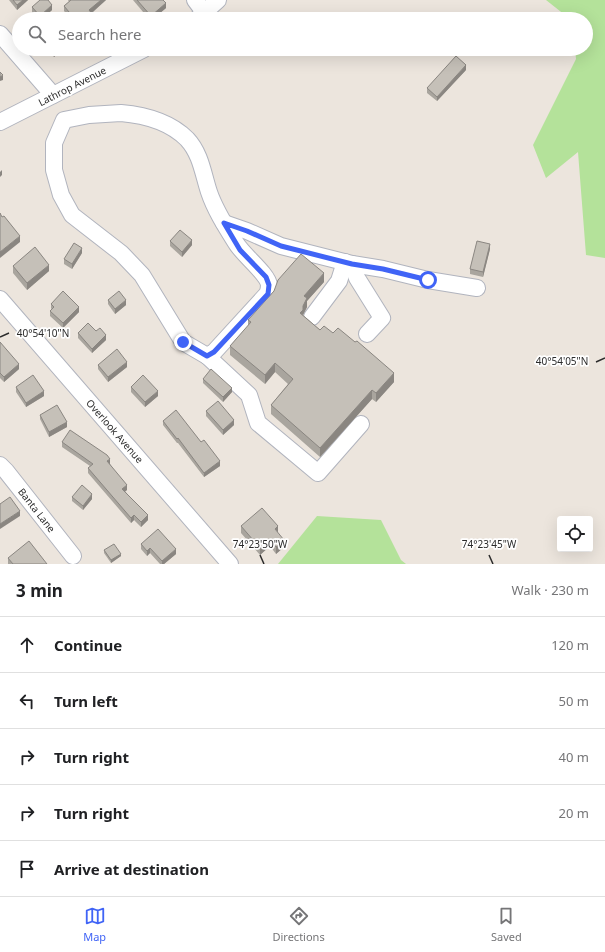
<!DOCTYPE html>
<meta charset="utf-8">
<style>
body{margin:0;font-family:"Noto Sans",sans-serif;background:#f2f2f2;color:#202124}
.controls{position:absolute;right:12px;bottom:12px;display:grid;overflow:hidden;border-radius:4px;box-shadow:0 4px 16px #0002}
.controls button{width:36px;height:36px;display:grid;place-items:center;padding:0;border:0;border-bottom:1px solid #e0e0e0;background:#fff;color:#202124;font:20px sans-serif}
.stop{position:absolute;width:12px;height:12px;margin:-9px;border:3px solid #4064f6;border-radius:50%;background:#fff}
.stop.end{background:#4064f6;border-color:#fff;box-shadow:0 1px 4px #0008}
.list{margin:0;padding:0;list-style:none}
h2{display:flex;justify-content:space-between;align-items:center;height:52px;margin:0;padding:0 16px;font-size:17px}
h2 small{font-size:13px;font-weight:400;color:#757577}
.list li{display:grid;grid-template-columns:26px 1fr auto;gap:12px;align-items:center;box-sizing:border-box;height:56px;padding:0 16px;border-top:1px solid #e0e0e0}
.list b{display:block;font-size:15px;white-space:nowrap}
.list em{font-size:13px;font-style:normal;color:#757577}
.icon{flex:none;width:22px;height:22px;fill:none;stroke:currentColor;stroke-width:2;stroke-linecap:round;stroke-linejoin:round}
.map{position:relative;flex:none;width:605px;height:564px;overflow:hidden}
.search{position:absolute;background:#fff;box-shadow:0 4px 16px #0002;left:12px;right:12px;top:12px;height:44px;display:flex;align-items:center;gap:10px;box-sizing:border-box;padding:0 14px;border-radius:22px;color:#757577;font-size:15px}
.sheet{height:332px;background:#fff}
nav{display:flex;justify-content:space-around;align-items:center;box-sizing:border-box;height:56px;border-top:1px solid #e0e0e0;background:#fff;font-size:11px;color:#757577}
nav a{display:grid;justify-items:center;gap:2px}
nav .on{color:#4064f6}
.map>svg:first-child{display:block}
.green{fill:#b4e29a}
.lines{fill:none;stroke-linecap:round;stroke-linejoin:round}
.minor-casing{stroke:#b1b4be;stroke-width:18}
.minor{stroke:#fff;stroke-width:16}
.wall{fill:#a9a59e}
.shaded-wall{fill:#8a8681}
.building{fill:#c5c0b8;stroke:#8a8681}
.route{stroke:#4064f6;stroke-width:5}
.ticks{fill:none;stroke:#2b2b2b;stroke-width:1.5}
.labels{text-anchor:middle;dominant-baseline:central;stroke-width:3.5;stroke-linejoin:round;paint-order:stroke}
.street-label{font-size:10px;fill:#2b2b2b;stroke:#fff}
.ticks-label{font-size:10px;text-anchor:middle;fill:#2b2b2b;stroke:#fff;stroke-width:3.5;stroke-linejoin:round;paint-order:stroke}
</style>
<div class="map">
<svg width="605" height="564" viewBox="0 0 605 564">
<rect width="100%" height="100%" fill="#ece5dd"/>
<g class="green">
<path d="M546,0H605V258L586,255L578,152L546,178L533,145L576,59L575,49H586V19H570Z"/>
<path d="M317,516L381,520L401,560L406,564H278Z"/>
</g>
<g class="lines">
<defs>
<g id="minor">
<path d="M195,0L204,12"/>
<path d="M197,19L218,0"/>
<path d="M0,34L53,95"/>
<path d="M121,113C144,115 170,122 187,139C201,154 203,174 209,192C215,210 226,227 236,243C243,255 268,274 269,285C269,288 268,292 267,294L214,352L207,356L183,342L142,275L121,253L72,215L61,195L54,170V143L64,120L89,115Z"/>
<path d="M0,122L144,49"/>
<path d="M224,223L247,231L281,246L352,264L383,269L428,280L477,288"/>
<path d="M352,264L357,278L382,318L367,334"/>
<path d="M0,299L230,564"/>
<path d="M312,317L339,281L345,262"/>
<path d="M207,356L249,395L258,423L318,473L361,424"/>
<path d="M0,465L6,471L73,556"/>
</g>
</defs>
<use href="#minor" class="minor-casing"/>
<use href="#minor" class="minor"/>
</g>
<g class="wall">
<path d="M9,0H28L17,10Z"/>
<path d="M68,0H106L92,13L93,19H71L64,11V6L69,2Z"/>
<path d="M133,0H163L166,8L153,19H149Z"/>
<path d="M32,7L52,10L42,19H38L32,12Z"/>
<path d="M46,49H62L54,57Z"/>
<path d="M466,70L437,101L427,93V88Z"/>
<path d="M170,241L192,245L182,257L170,246Z"/>
<path d="M490,249L483,277L470,274V269Z"/>
<path d="M82,253L72,269L64,264V259Z"/>
<path d="M13,266L49,271L27,290L13,273Z"/>
<path d="M324,282L307,301V307L303,315L320,330L333,333L394,382L376,402L372,399L320,457L271,414V405L288,384L275,372L265,384L230,355V346L248,326V320L274,291Z"/>
<path d="M108,300L126,305L115,314L108,304Z"/>
<path d="M51,304L79,312L63,328L50,316V311L52,310L51,308Z"/>
<path d="M96,331L106,340L92,353L78,338V333Z"/>
<path d="M0,342L19,369L4,382L0,378Z"/>
<path d="M98,365L127,367L108,382L98,369Z"/>
<path d="M203,379L232,392L223,402L203,383Z"/>
<path d="M16,387L44,396L26,407L16,392Z"/>
<path d="M131,387L158,396L145,407L131,392Z"/>
<path d="M206,411L234,425L223,435L206,416Z"/>
<path d="M40,415L67,427L49,437L40,419Z"/>
<path d="M163,421L201,442L220,466L204,477L178,443H177L163,425Z"/>
<path d="M62,442L110,464L127,490L125,491L148,520L141,527L134,520L131,523L88,473V468L90,466L62,447Z"/>
<path d="M72,497L92,499L83,510L72,501Z"/>
<path d="M241,526L278,533L284,547L276,554L270,546L260,555L241,533Z"/>
<path d="M141,544L176,554L164,564H160L150,553L147,556L141,549Z"/>
<path d="M104,550L121,556L111,563L104,553Z"/>
<path d="M8,558L47,564H8Z"/>
</g>
<g class="shaded-wall">
<path d="M23,0H28L17,10V5Z"/>
<path d="M101,0H106L89,15V10Z"/>
<path d="M166,3V8L153,19H151V16Z"/>
<path d="M52,5V10L42,19H40V16Z"/>
<path d="M93,15V19H88Z"/>
<path d="M57,49H62L54,57V52Z"/>
<path d="M466,65V70L437,101V97Z"/>
<path d="M3,75V80L0,81V77Z"/>
<path d="M2,170V175L0,177V172Z"/>
<path d="M20,236V242L0,258V252Z"/>
<path d="M192,240V245L182,257V252Z"/>
<path d="M490,244V249L483,277V272Z"/>
<path d="M82,248V253L72,269V264Z"/>
<path d="M49,265V271L27,290V283Z"/>
<path d="M324,273V282L307,301V307L303,315L300,313L303,306L304,296Z"/>
<path d="M126,300V305L115,314V309Z"/>
<path d="M79,307V312L63,328V323Z"/>
<path d="M106,335V340L92,353V349Z"/>
<path d="M127,362V367L108,382V377Z"/>
<path d="M275,363V372L265,384V375Z"/>
<path d="M19,364V369L4,382V377Z"/>
<path d="M394,373V382L376,402V393Z"/>
<path d="M232,388V392L223,402V397Z"/>
<path d="M372,390V399L320,457V448Z"/>
<path d="M44,391V396L26,407V403Z"/>
<path d="M158,391V396L145,407V402Z"/>
<path d="M234,420V425L223,435V430Z"/>
<path d="M67,422V427L49,437V432Z"/>
<path d="M110,459V464L107,466V461Z"/>
<path d="M220,461V466L204,477V473Z"/>
<path d="M127,485V490L122,494V489Z"/>
<path d="M92,494V499L83,510V506Z"/>
<path d="M20,511V516L0,529V524Z"/>
<path d="M134,515V520L131,523V518Z"/>
<path d="M148,515V520L141,527V522Z"/>
<path d="M278,526V533L275,529Z"/>
<path d="M270,540V546L260,555V548Z"/>
<path d="M284,540V547L276,554V547Z"/>
<path d="M150,548V553L147,556V551Z"/>
<path d="M176,549V554L164,564H162V561Z"/>
<path d="M121,554V556L111,563V560Z"/>
</g>
<g class="building">
<path d="M13,0H23L17,5Z"/>
<path d="M40,0H48L52,5L40,16L32,7Z"/>
<path d="M71,0H101L89,10L93,15L88,19H75L64,6Z"/>
<path d="M137,0H163L166,3L151,16Z"/>
<path d="M51,49H57L54,52Z"/>
<path d="M456,56L466,65L437,97L427,88Z"/>
<path d="M0,72L3,75L0,77Z"/>
<path d="M0,213L2,217L4,216L20,236L0,252Z"/>
<path d="M180,230L192,240L182,252L170,241Z"/>
<path d="M477,241L490,244L483,272L470,269Z"/>
<path d="M74,243L82,248L72,264L64,259Z"/>
<path d="M35,247L49,265L27,283L13,266Z"/>
<path d="M301,254L324,273L304,296L307,298L303,306V310L300,313L320,330L324,326L333,333L338,328L355,342L357,341L394,373L376,393L372,390L320,448L271,405L293,379L275,363L265,375L230,346L251,322L248,320L274,291L278,280Z"/>
<path d="M63,291L79,307L63,323L50,311L54,307L51,304Z"/>
<path d="M119,291L126,300L115,309L108,300Z"/>
<path d="M88,323L96,331L100,328L106,335L92,349L78,333Z"/>
<path d="M0,342L19,364L4,377L0,373Z"/>
<path d="M117,349L127,362L108,377L98,365Z"/>
<path d="M211,369L232,388L223,397L203,379Z"/>
<path d="M33,375L44,391L26,403L16,387Z"/>
<path d="M143,375L158,391L145,402L131,387Z"/>
<path d="M218,401L234,420L223,430L206,411Z"/>
<path d="M57,405L67,422L49,432L40,415Z"/>
<path d="M176,410L201,442L204,440L220,461L204,473L178,438L177,439L163,421Z"/>
<path d="M70,430L107,455L110,459L107,461L127,485L122,489L148,515L141,522L134,515L131,518L88,468L93,464L62,442Z"/>
<path d="M82,485L92,494L83,506L72,497Z"/>
<path d="M10,497L20,511L0,524V504Z"/>
<path d="M262,508L278,526L275,529L284,540L276,547L270,540L260,548L241,526Z"/>
<path d="M158,529L176,549L162,561L150,548L147,551L141,544Z"/>
<path d="M29,541L47,564H13L8,558Z"/>
<path d="M114,544L121,554L111,560L104,550Z"/>
</g>
<g class="lines">
<path class="route" d="M183,342L207,356L214,352L268,294L269,285L266,277L240,250L224,223L247,231L281,246L352,264L383,269L428,280"/>
</g>
<path class="ticks" d="M0,337L9,333M596,362L605,358M260,555L264,564M489,555L493,564"/>
<g class="labels">
<g class="street-label">
<text transform="translate(72 86) rotate(-27)">Lathrop Avenue</text>
<text transform="translate(115 431) rotate(49)">Overlook Avenue</text>
<text transform="translate(37 510) rotate(52)">Banta Lane</text>
</g>
</g>
<g class="ticks-label">
<text x="43" y="337">40°54'10"N</text>
<text x="562" y="365">40°54'05"N</text>
<text x="260" y="548">74°23'50"W</text>
<text x="489" y="548">74°23'45"W</text>
</g>
</svg>
<div class="controls">
<button><svg class="icon" aria-label="locate" viewBox="0 0 24 24"><circle cx="12" cy="12" r="6"/><path d="M12 2v4M12 18v4M2 12h4M18 12h4"/></svg></button>
</div>
<div class="stop" style="left:428px;top:280px"></div>
<div class="stop end" style="left:183px;top:342px"></div>
<div class="search"><svg class="icon" aria-label="search" viewBox="0 0 24 24"><circle cx="10" cy="10" r="6"/><path d="M15 15l6 6"/></svg>Search here</div>
</div>
<section class="sheet">
<h2>3 min<small>Walk · 230 m</small></h2>
<ul class="list">
<li><svg class="icon" aria-label="ahead" viewBox="0 0 24 24"><path d="M12 20V5M6 11l6-6 6 6"/></svg><div><b>Continue</b></div><em>120 m</em></li>
<li><svg class="icon" aria-label="left" viewBox="0 0 24 24"><path d="M17 20v-9H6M10 6l-5 5 5 5"/></svg><div><b>Turn left</b></div><em>50 m</em></li>
<li><svg class="icon" aria-label="right" viewBox="0 0 24 24"><path d="M7 20v-9h11M14 6l5 5-5 5"/></svg><div><b>Turn right</b></div><em>40 m</em></li>
<li><svg class="icon" aria-label="right" viewBox="0 0 24 24"><path d="M7 20v-9h11M14 6l5 5-5 5"/></svg><div><b>Turn right</b></div><em>20 m</em></li>
<li><svg class="icon" aria-label="arrive" viewBox="0 0 24 24"><path d="M6 21V4h12l-3 4 3 4H6"/></svg><div><b>Arrive at destination</b></div></li>
</ul>
</section>
<nav>
<a class="on"><svg class="icon" aria-label="map" viewBox="0 0 24 24"><path d="M3 6l6-2 6 2 6-2v14l-6 2-6-2-6 2zM9 4v14M15 6v14"/></svg>Map</a>
<a><svg class="icon" aria-label="directions" viewBox="0 0 24 24"><path d="M12 3l9 9-9 9-9-9zM9 14v-3h6M13 9l2 2-2 2"/></svg>Directions</a>
<a><svg class="icon" aria-label="saved" viewBox="0 0 24 24"><path d="M7 4h10v16l-5-4-5 4z"/></svg>Saved</a>
</nav>
